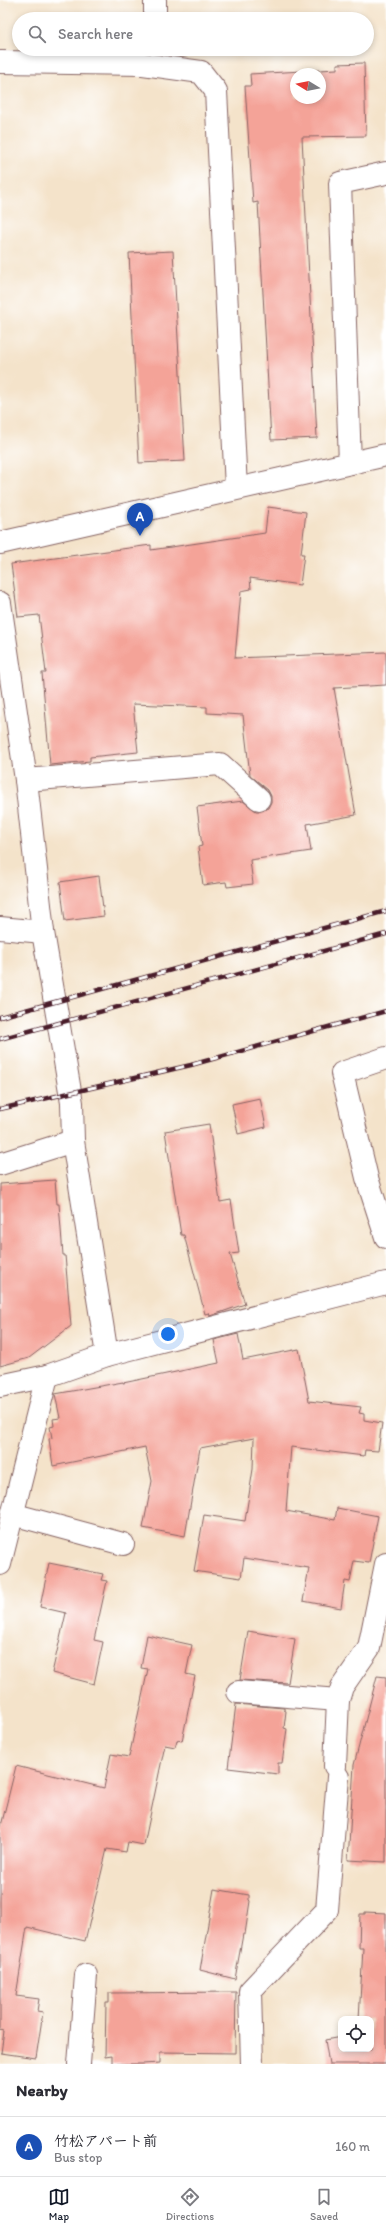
<!DOCTYPE html>
<meta charset="utf-8">
<style>
body{margin:0;font-family:Itim,"Klee One",sans-serif;background:#f2f2f3;color:#2b2b33}
.controls{position:absolute;right:12px;bottom:12px;display:grid;overflow:hidden;border-radius:8px;box-shadow:0 2px 6px #0003}
.controls button{width:36px;height:36px;display:grid;place-items:center;padding:0;border:0;border-bottom:1px solid #e1e1e2;background:#fff;color:#2b2b33;font:20px sans-serif}
.compass{position:absolute;left:290px;top:68px;width:36px;height:36px;border-radius:50%;background:#fff;box-shadow:0 2px 6px #0003;rotate:280deg}
.you{position:absolute;left:168px;top:1334px;width:14px;height:14px;margin:-10px;border:3px solid #fff;border-radius:50%;background:#1a73e8;box-shadow:0 0 0 6px #1a73e833}
.badge{display:grid;place-items:center;width:26px;height:26px;border-radius:50%;background:#111827;color:#fff;font-size:13px;font-weight:700}
.pin{position:absolute;translate:-50% -33px;filter:drop-shadow(0 1px 2px #0008)}
.pin::after{content:'';position:absolute;top:21px;width:14px;height:12px;background:inherit;clip-path:polygon(0 0,100% 0,50% 100%)}
.list{margin:0;padding:0;list-style:none}
h2{display:flex;justify-content:space-between;align-items:center;height:52px;margin:0;padding:0 16px;font-size:17px}
h2 small{font-size:13px;font-weight:400;color:#7c7c81}
.list li{display:grid;grid-template-columns:26px 1fr auto;gap:12px;align-items:center;box-sizing:border-box;height:60px;padding:0 16px;border-top:1px solid #e1e1e2}
.list b{display:block;font-size:15px;white-space:nowrap}
.list p{margin:0;font-size:13px;white-space:nowrap;color:#7c7c81}
.list em{font-size:13px;font-style:normal;color:#7c7c81}
.icon{flex:none;width:22px;height:22px;fill:none;stroke:currentColor;stroke-width:2;stroke-linecap:round;stroke-linejoin:round}
.map{position:relative;flex:none;width:386px;height:2064px;overflow:hidden}
.search{position:absolute;background:#fff;box-shadow:0 2px 6px #0003;left:12px;right:12px;top:12px;height:44px;display:flex;align-items:center;gap:10px;box-sizing:border-box;padding:0 14px;border-radius:22px;color:#7c7c81;font-size:15px}
.sheet{height:112px;background:#fff}
nav{display:flex;justify-content:space-around;align-items:center;box-sizing:border-box;height:56px;border-top:1px solid #e1e1e2;background:#fff;font-size:11px;color:#7c7c81}
nav a{display:grid;justify-items:center;gap:2px}
nav .on{color:#111827}
.map>svg:first-child{display:block}
.building{fill:#f4a398;fill-rule:evenodd}
.lines{fill:none;stroke-linecap:round;stroke-linejoin:round}
.street-casing{stroke:#866463;stroke-width:24}
.street{stroke:#fff;stroke-width:22}
.rail-casing{stroke:#4a1f2b;stroke-width:4.5}
.rail{stroke:#fff;stroke-width:3;stroke-dasharray:9;stroke-linecap:butt}
</style>
<div class="map">
<svg width="386" height="2064" viewBox="0 0 386 2064">
<rect width="100%" height="100%" fill="#fff"/>
<filter id="ink" filterUnits="userSpaceOnUse"><feTurbulence type="fractalNoise" baseFrequency=".025" numOctaves="2"/><feDisplacementMap in="SourceGraphic" scale="8" xChannelSelector="R" yChannelSelector="G"/><feConvolveMatrix kernelMatrix="1 2 1 2 8 2 1 2 1" color-interpolation-filters="sRGB"/></filter>
<filter id="wash" filterUnits="userSpaceOnUse"><feTurbulence type="fractalNoise" baseFrequency=".012" numOctaves="4" result="noise"/><feDisplacementMap in="SourceGraphic" scale="16" xChannelSelector="R" yChannelSelector="G"/><feGaussianBlur stdDeviation="0.9" result="paint"/><feColorMatrix in="noise" values="0 0 0 0 0 0 0 0 0 0 0 0 0 0 0 0 0 1.4 0 .05"/><feComposite in="paint" operator="in"/></filter>
<g filter="url(#wash)">
<rect width="100%" height="100%" fill="#f4e3ca"/>
<g id="blocks">
<g class="building">
<path d="M364,63L366,136L302,137L317,438L271,440L258,202L253,203L245,86H251L250,74L337,69V64ZM296,74H320V98H296Z"/>
<path d="M173,251L185,461L139,463L129,253Z"/>
<path d="M268,507L306,512L301,554H304L300,585L250,578L251,589L241,591L235,658L386,652V685L334,688L356,815L307,824L311,851L250,860L253,884L227,887L226,882L203,885L198,847L202,846L197,807L243,801L256,811H262L268,808L271,802V796L268,790L250,775L243,715L207,713V707L133,704L138,752L90,757V761L50,765L42,673H46L39,615L18,617L11,564L151,545V550L265,533Z"/>
<path d="M99,876L104,916L65,921L60,882Z"/>
<path d="M260,1098L266,1127L238,1134L232,1104Z"/>
<path d="M209,1124L220,1202L231,1200L239,1253L230,1254L245,1304L210,1316L209,1313L205,1314L184,1235H181L165,1131Z"/>
<path d="M55,1180L57,1204H59L63,1255H65L71,1326L29,1358L0,1366V1184Z"/>
<path d="M238,1334L243,1360L299,1349L309,1401L361,1407L359,1413L364,1414V1420L382,1423L378,1451L365,1450L364,1456L291,1447L286,1511L335,1520L337,1508L378,1516L369,1563L354,1561L350,1582L345,1581L341,1608L303,1601L309,1568L244,1558L241,1578L194,1571L204,1515L245,1521L253,1469L254,1438L200,1448L185,1536L143,1528L152,1481L145,1447L53,1466L49,1439L52,1438L50,1427L54,1426L53,1419L60,1418L55,1394L123,1382V1383L219,1363L214,1340Z"/>
<path d="M49,1563L103,1574L101,1580L107,1581L94,1640L103,1642L94,1684L52,1673L66,1613L40,1607Z"/>
<path d="M248,1631L295,1639L288,1683L240,1680Z"/>
<path d="M147,1635L192,1645L186,1674L195,1676L182,1741L177,1740L175,1747L165,1745L144,1845L128,1842L126,1852L107,1849L85,1941L27,1927L16,1996L39,1999L37,2011L43,2012L36,2058L1,2053L4,2031L0,2030V1830L16,1766L104,1788L111,1754L129,1757L148,1669L141,1668Z"/>
<path d="M377,1676L386,1677V1862L348,1860L354,1765Z"/>
<path d="M236,1704L284,1708V1710L286,1711L284,1728L287,1729L282,1763H278V1774L228,1768Z"/>
<path d="M214,1889L249,1895V1900L250,1901L245,1934H243L235,1979L200,1970Z"/>
<path d="M365,1912L386,1913V2064H329L325,2040L341,2037V2049H371V2019H359L363,1948H359L360,1914H365Z"/>
<path d="M236,1992L235,2053L160,2052V2063L142,2064H112V2056L105,2057L106,2003H109V1993Z"/>
</g>
</g>
</g>
<g filter="url(#ink)">
<use href="#blocks" fill-opacity="0" stroke="#866463" stroke-width="1"/>
<g class="lines">
<defs>
<g id="street">
<path d="M155,0V19"/>
<path d="M0,62L143,64L201,72L216,91L236,488"/>
<path d="M350,463L340,183L386,173"/>
<path d="M0,543L386,455"/>
<path d="M0,603L26,780L43,932L72,1103L73,1141L107,1355"/>
<path d="M26,780L220,764L259,799"/>
<path d="M0,928L43,932"/>
<path d="M386,1058L342,1073L367,1178L386,1237"/>
<path d="M0,1164L73,1141"/>
<path d="M0,1386L47,1376L107,1355L386,1283"/>
<path d="M12,1514L123,1544"/>
<path d="M0,1564L47,1376"/>
<path d="M238,1692L338,1700L342,1687L369,1648L386,1564"/>
<path d="M335,1766L338,1700"/>
<path d="M79,2064L86,1975"/>
<path d="M252,2064L250,1991L327,1910L338,1777"/>
</g>
</defs>
<use href="#street" class="street-casing"/>
<use href="#street" class="street"/>
<defs>
<g id="rail">
<path d="M0,1017L386,911"/>
<path d="M0,1039L386,934"/>
<path d="M0,1109L191,1065L386,1011"/>
</g>
</defs>
<use href="#rail" class="rail-casing"/>
<use href="#rail" class="rail"/>
</g>
</g>
</svg>
<div class="controls">
<button><svg class="icon" aria-label="locate" viewBox="0 0 24 24"><circle cx="12" cy="12" r="6"/><path d="M12 2v4M12 18v4M2 12h4M18 12h4"/></svg></button>
</div>
<svg class="compass" viewBox="-18 -18 36 36"><path d="M0-13l5 13h-10z" fill="#e53935"/><path d="M0 13l5-13h-10z" fill="#7c7c81"/></svg>
<div class="you"></div>
<div class="pin badge" style="left:140px;top:536px;background:#1a4fb4">A</div>
<div class="search"><svg class="icon" aria-label="search" viewBox="0 0 24 24"><circle cx="10" cy="10" r="6"/><path d="M15 15l6 6"/></svg>Search here</div>
</div>
<section class="sheet">
<h2>Nearby<small></small></h2>
<ul class="list">
<li><span class="badge" style="background:#1a4fb4">A</span><div><b>竹松アパート前</b><p>Bus stop</p></div><em>160 m</em></li>
</ul>
</section>
<nav>
<a class="on"><svg class="icon" aria-label="map" viewBox="0 0 24 24"><path d="M3 6l6-2 6 2 6-2v14l-6 2-6-2-6 2zM9 4v14M15 6v14"/></svg>Map</a>
<a><svg class="icon" aria-label="directions" viewBox="0 0 24 24"><path d="M12 3l9 9-9 9-9-9zM9 14v-3h6M13 9l2 2-2 2"/></svg>Directions</a>
<a><svg class="icon" aria-label="saved" viewBox="0 0 24 24"><path d="M7 4h10v16l-5-4-5 4z"/></svg>Saved</a>
</nav>
